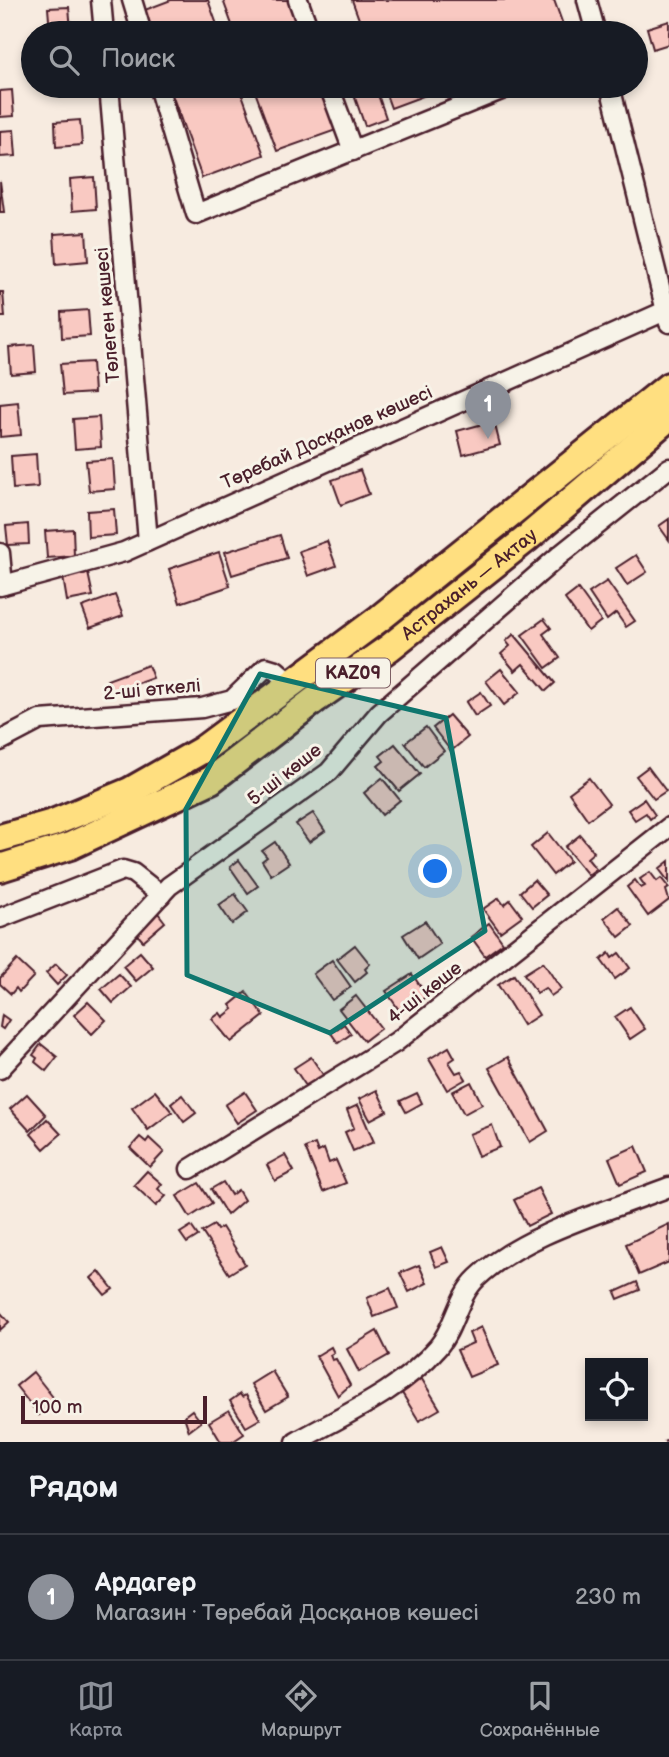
<!DOCTYPE html>
<html lang="ru">
<meta charset="utf-8">
<style>
body{margin:0;font-family:"Balsamiq Sans",sans-serif;background:#242831;color:#f1f3f6}
.controls{position:absolute;right:21px;bottom:21px;display:grid;overflow:hidden;border-radius:0px;box-shadow:0 4px 10px #0003}
.controls button{width:63px;height:63px;display:grid;place-items:center;padding:0;border:0;border-bottom:2px solid #363941;background:#171b24;color:#f1f3f6;font:35px sans-serif}
.scale{position:absolute;left:21px;bottom:18px;width:186px;box-sizing:border-box;padding-left:7px;border:4px solid #4a1f2b;border-top:0;font-size:19px;line-height:24px;white-space:nowrap;color:#4a1f2b;-webkit-text-stroke:5px #f7f3e8;paint-order:stroke}
.you{position:absolute;left:436px;top:872px;width:24px;height:24px;margin:-18px;border:5px solid #fff;border-radius:50%;background:#1a73e8;box-shadow:0 0 0 10px #1a73e833}
.badge{display:grid;place-items:center;width:46px;height:46px;border-radius:50%;background:#8c9099;color:#fff;font-size:23px;font-weight:700}
.pin{position:absolute;translate:-50% -58px;filter:drop-shadow(0 2px 4px #0008)}
.pin::after{content:'';position:absolute;top:37px;width:24px;height:21px;background:inherit;clip-path:polygon(0 0,100% 0,50% 100%)}
.list{margin:0;padding:0;list-style:none}
h2{display:flex;justify-content:space-between;align-items:center;height:91px;margin:0;padding:0 28px;font-size:30px}
h2 small{font-size:23px;font-weight:400;color:#9ea1a6}
.list li{display:grid;grid-template-columns:46px 1fr auto;gap:21px;align-items:center;box-sizing:border-box;height:126px;padding:0 28px;border-top:2px solid #363941}
.list b{display:block;font-size:26px;white-space:nowrap}
.list p{margin:0;font-size:23px;white-space:nowrap;color:#9ea1a6}
.list em{font-size:23px;font-style:normal;color:#9ea1a6}
.icon{flex:none;width:38px;height:38px;fill:none;stroke:currentColor;stroke-width:2;stroke-linecap:round;stroke-linejoin:round}
.map{position:relative;flex:none;width:669px;height:1442px;overflow:hidden}
.search{position:absolute;background:#171b24;box-shadow:0 4px 10px #0003;left:21px;right:21px;top:21px;height:77px;display:flex;align-items:center;gap:18px;box-sizing:border-box;padding:0 24px;border-radius:38px;color:#9ea1a6;font-size:26px}
.sheet{height:217px;background:#171b24}
nav{display:flex;justify-content:space-around;align-items:center;box-sizing:border-box;height:98px;border-top:2px solid #363941;background:#171b24;font-size:19px;color:#9ea1a6}
nav a{display:grid;justify-items:center;gap:4px}
nav .on{color:#8c9099}
.map>svg:first-child{display:block}
.building{fill:#f9c9c2;stroke:#4a1f2b;stroke-width:2}
.lines{fill:none;stroke-linecap:round;stroke-linejoin:round}
.minor-casing{stroke:#4a1f2b;stroke-width:23}
.highway-casing{stroke:#4a1f2b;stroke-width:32}
.path{stroke:#4a1f2b;stroke-width:2.5;stroke-dasharray:7 5;stroke-linecap:butt}
.minor{stroke:#f7f3e8;stroke-width:18}
.highway{stroke:#ffdf80;stroke-width:26}
.marked{fill:#0f766e;fill-opacity:0.2;stroke:#0f766e;stroke-width:5;stroke-linejoin:round}
.labels{text-anchor:middle;dominant-baseline:central;stroke-width:6;stroke-linejoin:round;paint-order:stroke}
.shield{fill:#f7f3e8;stroke:#7e5f64;stroke-width:2}
.shield-label{font-size:18px;font-weight:bold;fill:#4a1f2b}
.street-label{font-size:19px;fill:#4a1f2b;stroke:#f7f3e8}
</style>
<div class="map">
<svg width="669" height="1442" viewBox="0 0 669 1442">
<rect width="100%" height="100%" fill="#f7ebe0"/>
<filter id="ink" filterUnits="userSpaceOnUse"><feTurbulence type="fractalNoise" baseFrequency=".0143" numOctaves="2"/><feDisplacementMap in="SourceGraphic" scale="14" xChannelSelector="R" yChannelSelector="G"/><feConvolveMatrix kernelMatrix="1 2 1 2 8 2 1 2 1" color-interpolation-filters="sRGB"/></filter>
<g filter="url(#ink)">
<g class="building">
<path d="M171,0H208L220,33H150L142,11Z"/>
<path d="M223,0H293L305,33H235Z"/>
<path d="M352,0H554L566,33H364Z"/>
<path d="M69,7L71,30L50,32L48,8Z"/>
<path d="M669,21V44L653,49L647,28Z"/>
<path d="M51,86H74V94L52,95Z"/>
<path d="M169,86H239L264,155L202,178Z"/>
<path d="M253,86H324L339,129L277,151Z"/>
<path d="M370,86H375L386,118L365,126L353,92Z"/>
<path d="M383,86H450L391,108Z"/>
<path d="M12,90L14,116L0,117V91Z"/>
<path d="M80,120L82,145L56,147L55,122Z"/>
<path d="M14,130L16,156L0,157V131Z"/>
<path d="M94,177L96,209L72,211L70,179Z"/>
<path d="M0,181L4,212H0Z"/>
<path d="M86,232L88,261L56,264L54,234Z"/>
<path d="M0,292H3L5,317H0Z"/>
<path d="M88,310L90,336L62,338L61,312Z"/>
<path d="M34,345L36,372L11,374L9,347Z"/>
<path d="M92,362L94,393L63,395L60,364Z"/>
<path d="M18,402L21,435L0,437V404Z"/>
<path d="M99,417L101,447L75,449L73,419Z"/>
<path d="M494,421L500,445L463,455L457,431Z"/>
<path d="M36,454L38,487L13,489L11,456Z"/>
<path d="M113,459L115,489L89,491L86,461Z"/>
<path d="M360,470L369,494L341,505L332,480Z"/>
<path d="M114,509L116,535L88,537L87,511Z"/>
<path d="M669,519V540L659,526Z"/>
<path d="M28,524L29,544L8,545L6,526Z"/>
<path d="M73,529L74,556L47,558L45,531Z"/>
<path d="M280,535L287,558L232,575L225,552Z"/>
<path d="M327,541L336,566L308,576L299,551Z"/>
<path d="M219,552L230,586L180,603L169,569Z"/>
<path d="M636,555L647,572L627,585L616,568Z"/>
<path d="M88,573L93,596L67,601L63,577Z"/>
<path d="M607,581L635,621L626,627L616,613L607,620L589,593Z"/>
<path d="M578,589L601,621L588,631L565,599Z"/>
<path d="M115,595L123,616L90,628L82,607Z"/>
<path d="M544,619L551,628L543,634L560,658L546,668L522,635Z"/>
<path d="M514,634L555,683L546,691L523,664L515,671L501,654L510,646L506,641Z"/>
<path d="M148,665L153,678L111,693L107,680Z"/>
<path d="M501,669L520,692L504,705L486,681Z"/>
<path d="M481,692L490,706L475,716L466,702Z"/>
<path d="M449,715L468,737L451,751L433,728Z"/>
<path d="M426,727L444,751L424,767L405,743Z"/>
<path d="M395,744L420,774L399,791L378,766L384,761L380,756Z"/>
<path d="M648,767L666,791L654,799L636,776Z"/>
<path d="M382,778L400,800L382,815L364,793Z"/>
<path d="M589,778L609,804L588,820L569,793Z"/>
<path d="M644,799L655,815L650,819L646,813L635,820L628,810Z"/>
<path d="M313,813L325,831L309,842L296,824Z"/>
<path d="M548,833L570,861L553,875L531,847Z"/>
<path d="M580,835L594,852L587,858L596,869L588,875L565,847Z"/>
<path d="M275,842L289,863L271,875L262,861L267,857L262,851Z"/>
<path d="M239,860L258,886L248,893L230,867Z"/>
<path d="M669,861V882L659,869Z"/>
<path d="M650,872L657,881L661,878L669,888L666,890L669,900L648,916L627,887L635,880L641,888L645,886L640,879Z"/>
<path d="M534,880L547,895L532,907L520,892Z"/>
<path d="M235,894L248,912L232,924L219,905Z"/>
<path d="M499,898L504,905L510,900L522,916L500,932L483,909Z"/>
<path d="M618,907L633,926L619,937L604,918Z"/>
<path d="M158,913L165,922L143,941L135,932Z"/>
<path d="M425,921L440,944L418,959L403,935Z"/>
<path d="M489,923L503,943L485,956L471,937Z"/>
<path d="M355,945L370,964L365,969L367,972L355,982L337,959Z"/>
<path d="M140,952L153,967L136,981L123,966Z"/>
<path d="M609,953L612,958L619,953L630,968L615,979L601,960Z"/>
<path d="M17,960L34,976L19,992L16,988L11,994L0,984V978Z"/>
<path d="M332,960L351,987L332,1000L313,974Z"/>
<path d="M543,962L561,989L551,996L545,988L537,993L524,974Z"/>
<path d="M56,964L67,975L57,985L46,973Z"/>
<path d="M119,974L131,987L113,1003L101,989Z"/>
<path d="M412,974L427,996L401,1013L386,991Z"/>
<path d="M514,975L539,1015L523,1025L498,985Z"/>
<path d="M246,992L264,1016L231,1042L212,1019L220,1013L223,1017L233,1009L230,1005Z"/>
<path d="M356,996L381,1028L364,1041L339,1009Z"/>
<path d="M88,1002L106,1020L92,1034L74,1015Z"/>
<path d="M630,1007L645,1029L630,1039L615,1017Z"/>
<path d="M2,1015L9,1020L3,1029L0,1027Z"/>
<path d="M344,1024L351,1034L338,1043L331,1033Z"/>
<path d="M41,1044L57,1057L46,1071L35,1062L37,1058L33,1055Z"/>
<path d="M449,1047L455,1058L449,1062L456,1073L461,1071L466,1079L447,1090L429,1059Z"/>
<path d="M311,1057L324,1076L306,1086L294,1068Z"/>
<path d="M508,1057L548,1131L530,1142L489,1068Z"/>
<path d="M471,1082L482,1104L464,1114L452,1092Z"/>
<path d="M377,1090L387,1111L370,1120L359,1099Z"/>
<path d="M155,1091L172,1112L148,1130L132,1108Z"/>
<path d="M245,1092L257,1110L237,1123L225,1105Z"/>
<path d="M417,1093L422,1103L406,1112L400,1101Z"/>
<path d="M27,1094L46,1115L30,1131L10,1109Z"/>
<path d="M182,1095L196,1113L184,1122L171,1104Z"/>
<path d="M358,1105L374,1142L353,1151L345,1132L354,1128L347,1110Z"/>
<path d="M47,1119L61,1134L44,1149L31,1134Z"/>
<path d="M492,1125L500,1147L478,1156L469,1134Z"/>
<path d="M140,1137L146,1142L149,1138L164,1152L150,1167L130,1148Z"/>
<path d="M315,1144L318,1152L324,1149L329,1163L336,1160L346,1183L323,1192L305,1148Z"/>
<path d="M636,1146L647,1172L620,1184L609,1158Z"/>
<path d="M285,1155L294,1171L275,1181L267,1165Z"/>
<path d="M147,1171L162,1184L158,1189L166,1196L156,1206L134,1185Z"/>
<path d="M223,1182L231,1195L238,1190L244,1200L227,1215L211,1189Z"/>
<path d="M199,1183L212,1203L190,1217L177,1196Z"/>
<path d="M538,1188L551,1214L527,1226L514,1200Z"/>
<path d="M669,1224V1262L639,1275L626,1244Z"/>
<path d="M214,1225L217,1230L222,1227L245,1264L229,1274L202,1232Z"/>
<path d="M191,1226L198,1236L187,1243L180,1233Z"/>
<path d="M442,1247L449,1262L436,1267L430,1252Z"/>
<path d="M419,1265L427,1283L409,1292L400,1273Z"/>
<path d="M99,1271L113,1289L105,1295L91,1278Z"/>
<path d="M637,1282L640,1290L618,1299L615,1292Z"/>
<path d="M390,1288L398,1308L374,1317L367,1298Z"/>
<path d="M0,1312L9,1322L0,1330Z"/>
<path d="M481,1327L498,1365L469,1377L457,1350L473,1343L469,1333Z"/>
<path d="M377,1331L389,1355L359,1372L347,1349Z"/>
<path d="M331,1347L334,1353L330,1355L332,1360L336,1359L350,1385L338,1396L316,1356Z"/>
<path d="M272,1371L288,1397L266,1410L251,1384Z"/>
<path d="M33,1372L56,1401L39,1415L16,1386Z"/>
<path d="M420,1376L440,1409L419,1421L399,1388Z"/>
<path d="M240,1394L242,1397L246,1395L260,1419L246,1427L230,1401Z"/>
<path d="M192,1410L201,1422L189,1431L184,1416Z"/>
<path d="M229,1410L244,1434L232,1442H221L209,1422Z"/>
</g>
<g class="lines">
<defs>
<g id="minor">
<path d="M101,0L104,33"/>
<path d="M132,0L142,33"/>
<path d="M298,0L310,33"/>
<path d="M587,0L596,33"/>
<path d="M109,86L148,541"/>
<path d="M158,86L196,214L511,86"/>
<path d="M329,86L353,151"/>
<path d="M610,86L669,323"/>
<path d="M0,553L3,585"/>
<path d="M0,586L124,552L665,311"/>
<path d="M0,741L40,720L202,708L232,700L266,667L276,670L292,684"/>
<path d="M0,918L123,870L133,873L161,895"/>
<path d="M0,1069L169,886L329,772L379,713L560,555L669,468"/>
<path d="M190,1169L396,1042L669,827"/>
<path d="M296,1442C344,1415 402,1390 438,1347C455,1327 457,1297 477,1278C524,1233 609,1211 669,1187"/>
</g>
<g id="highway">
<path d="M0,838L53,823L130,791L202,750L380,618L669,386"/>
<path id="s1" d="M0,868L70,846L211,780L316,699L389,648L525,540L669,417"/>
</g>
</defs>
<use href="#minor" class="minor-casing"/>
<use href="#highway" class="highway-casing"/>
<path class="path" d="M664,1442L669,1440"/>
<use href="#minor" class="minor"/>
<use href="#highway" class="highway"/>
</g>
</g>
<path class="marked" d="M260,674L446,718L485,931L330,1033L187,975L186,809Z"/>
<g class="labels">
<rect class="shield" x="316" y="658.5" width="74" height="29" rx="5"/>
<g class="shield-label">
<text x="353" y="673">KAZ09</text>
</g>
<g class="street-label">
<text transform="translate(108 315) rotate(-95)">Төлеген көшесі</text>
<text transform="translate(327 438) rotate(-24)">Төребай Досқанов көшесі</text>
<text stroke="none"><textPath href="#s1" startOffset="553">Астрахань — Актау</textPath></text>
<text transform="translate(152 690) rotate(-5)">2-ші өткелі</text>
<text transform="translate(285 775) rotate(-38)">5-шi көше</text>
<text transform="translate(425 993) rotate(-38)">4-шi көше</text>
</g>
</g>
</svg>
<div class="controls">
<button><svg class="icon" aria-label="locate" viewBox="0 0 24 24"><circle cx="12" cy="12" r="6"/><path d="M12 2v4M12 18v4M2 12h4M18 12h4"/></svg></button>
</div>
<div class="scale">100 m</div>
<div class="you"></div>
<div class="pin badge" style="left:488px;top:439px">1</div>
<div class="search"><svg class="icon" aria-label="search" viewBox="0 0 24 24"><circle cx="10" cy="10" r="6"/><path d="M15 15l6 6"/></svg>Поиск</div>
</div>
<section class="sheet">
<h2>Рядом<small></small></h2>
<ul class="list">
<li><span class="badge">1</span><div><b>Ардагер</b><p>Магазин · Төребай Досқанов көшесі</p></div><em>230 m</em></li>
</ul>
</section>
<nav>
<a class="on"><svg class="icon" aria-label="map" viewBox="0 0 24 24"><path d="M3 6l6-2 6 2 6-2v14l-6 2-6-2-6 2zM9 4v14M15 6v14"/></svg>Карта</a>
<a><svg class="icon" aria-label="directions" viewBox="0 0 24 24"><path d="M12 3l9 9-9 9-9-9zM9 14v-3h6M13 9l2 2-2 2"/></svg>Маршрут</a>
<a><svg class="icon" aria-label="saved" viewBox="0 0 24 24"><path d="M7 4h10v16l-5-4-5 4z"/></svg>Сохранённые</a>
</nav>
